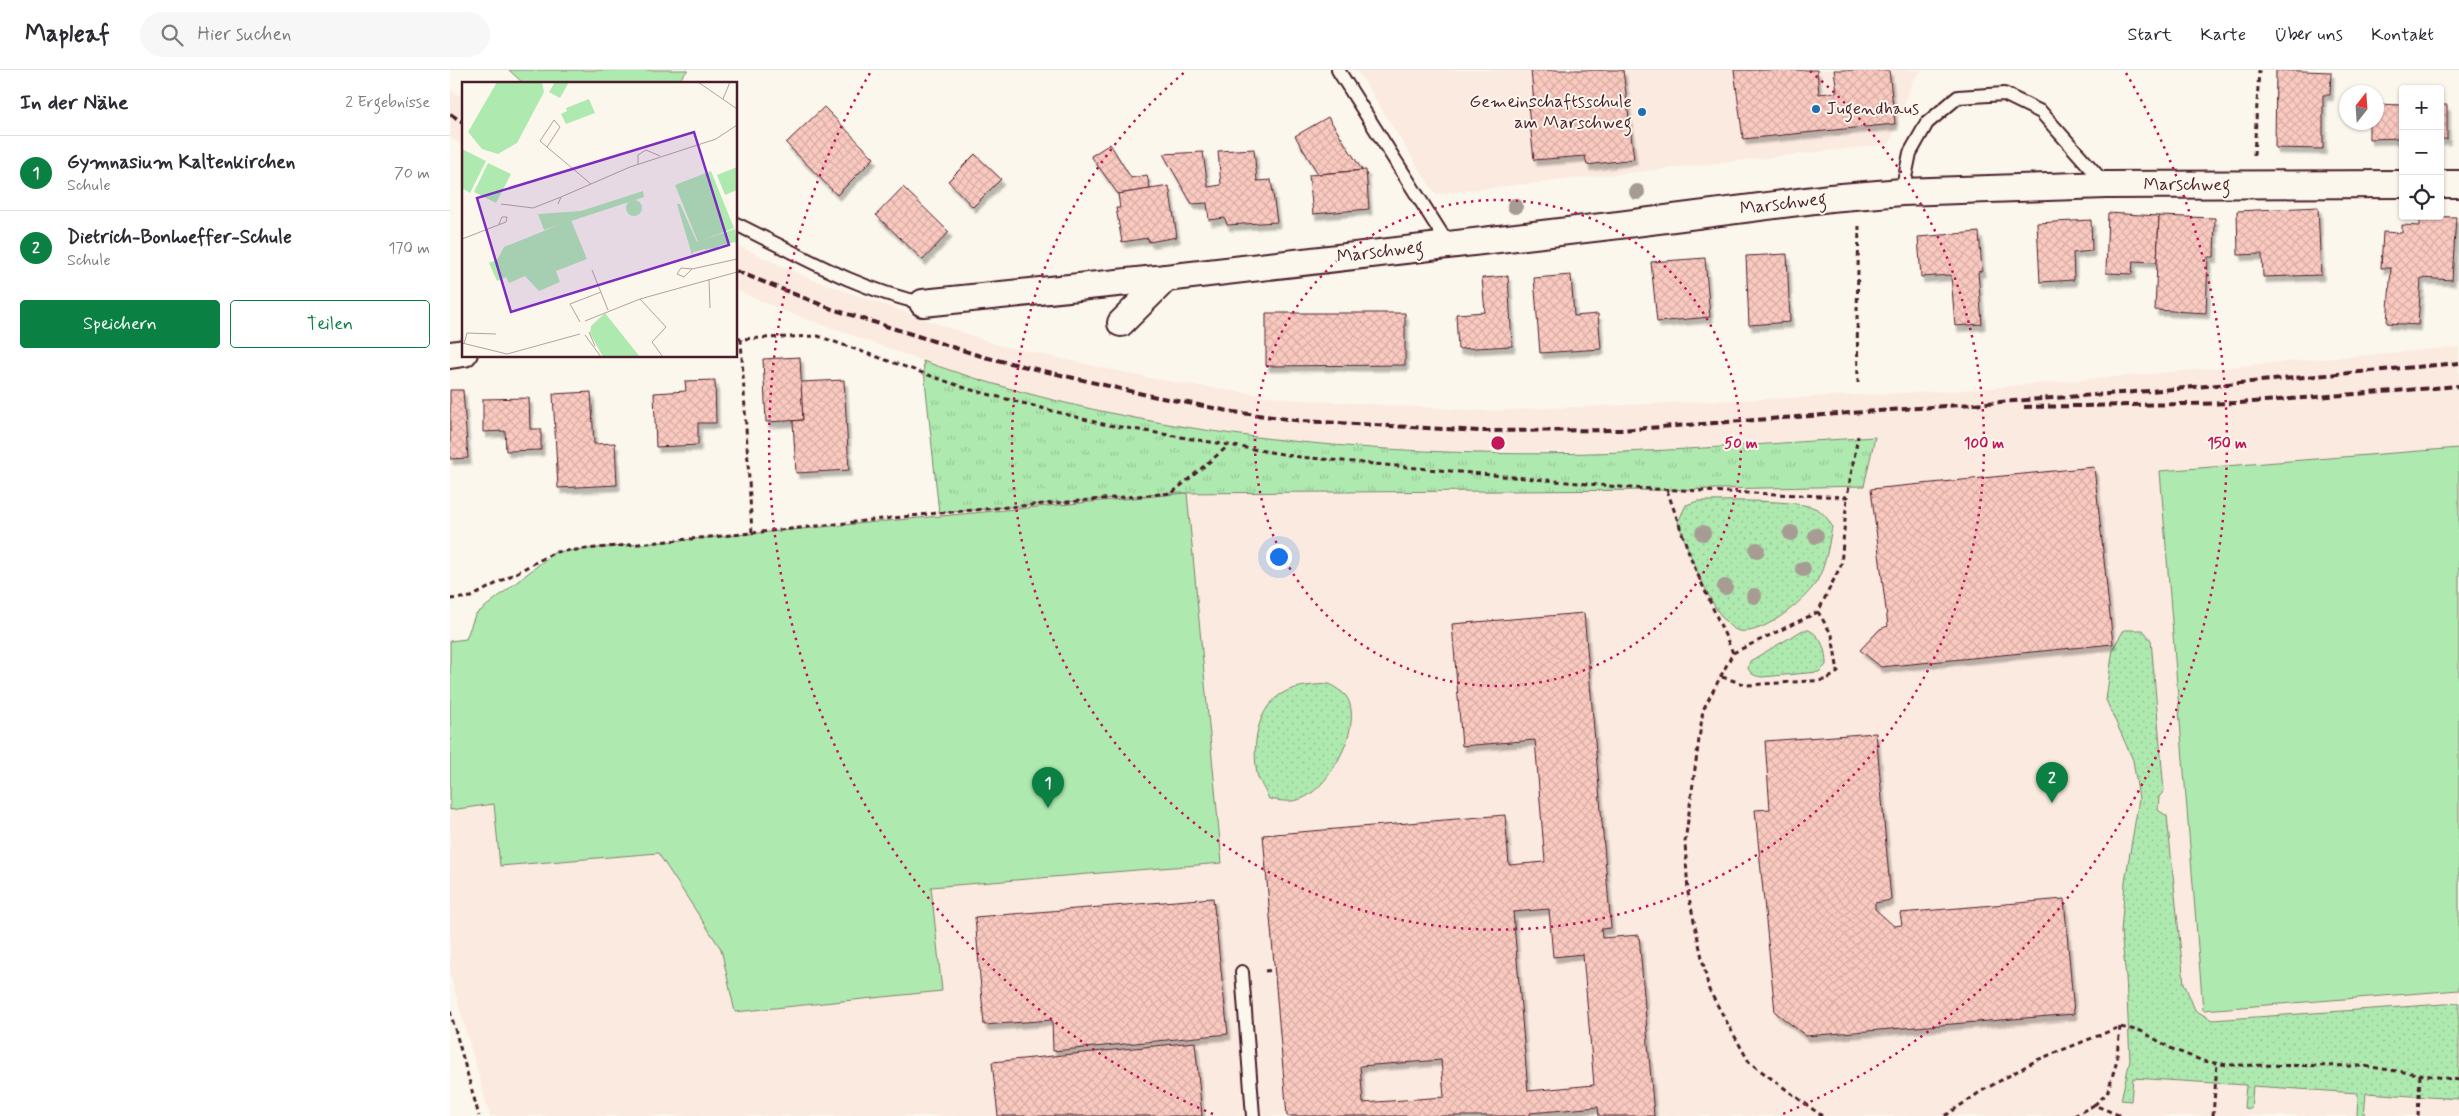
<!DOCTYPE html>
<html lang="de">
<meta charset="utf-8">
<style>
body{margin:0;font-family:Mynerve,sans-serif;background:#f7f7f7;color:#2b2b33}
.controls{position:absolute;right:15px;top:15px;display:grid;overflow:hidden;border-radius:5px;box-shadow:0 1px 4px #0004}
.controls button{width:45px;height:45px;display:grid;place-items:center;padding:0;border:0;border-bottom:1px solid #e1e1e2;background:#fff;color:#2b2b33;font:25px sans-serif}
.compass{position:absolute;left:1889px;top:15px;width:45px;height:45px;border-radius:50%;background:#fff;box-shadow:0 1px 4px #0004;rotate:17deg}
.you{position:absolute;left:828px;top:486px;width:18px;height:18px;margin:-12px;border:4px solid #fff;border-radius:50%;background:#1a73e8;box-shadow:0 0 0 8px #1a73e833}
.badge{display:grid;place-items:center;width:32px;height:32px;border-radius:50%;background:#0b8043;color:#fff;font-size:16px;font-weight:700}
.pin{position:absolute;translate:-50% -41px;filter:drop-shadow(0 1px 2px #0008)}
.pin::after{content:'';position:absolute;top:26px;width:18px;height:15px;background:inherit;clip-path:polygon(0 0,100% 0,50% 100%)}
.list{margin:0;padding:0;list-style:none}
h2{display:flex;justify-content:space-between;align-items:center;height:65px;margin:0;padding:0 20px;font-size:21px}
h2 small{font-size:16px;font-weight:400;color:#7c7c81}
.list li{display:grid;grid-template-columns:32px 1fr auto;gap:15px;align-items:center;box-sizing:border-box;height:75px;padding:0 20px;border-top:1px solid #e1e1e2}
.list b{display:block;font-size:19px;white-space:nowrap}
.list p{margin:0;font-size:16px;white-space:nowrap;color:#7c7c81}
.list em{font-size:16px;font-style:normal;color:#7c7c81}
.actions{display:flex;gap:10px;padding:15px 20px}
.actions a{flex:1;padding:11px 0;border:1px solid #0b8043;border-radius:5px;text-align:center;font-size:18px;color:#0b8043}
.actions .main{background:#0b8043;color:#fff}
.icon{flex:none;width:28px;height:28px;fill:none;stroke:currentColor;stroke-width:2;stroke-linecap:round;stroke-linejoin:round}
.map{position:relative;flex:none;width:2009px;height:1046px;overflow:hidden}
header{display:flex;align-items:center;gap:30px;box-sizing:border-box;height:70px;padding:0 25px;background:#fff;border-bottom:1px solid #e1e1e2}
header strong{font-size:24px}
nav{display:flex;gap:28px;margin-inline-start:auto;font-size:18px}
.search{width:350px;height:45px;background:#f7f7f7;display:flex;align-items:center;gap:12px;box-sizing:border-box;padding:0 18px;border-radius:28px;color:#7c7c81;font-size:19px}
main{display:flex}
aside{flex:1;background:#fff}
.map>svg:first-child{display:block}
.built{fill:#fbeadf}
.grass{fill:url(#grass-dots);stroke:#7c846d}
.park{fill:url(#park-tufts);stroke:#7c846d}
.pitch{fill:#aeeaaf;stroke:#7c846d}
.building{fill:url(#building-cross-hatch);stroke:#4a1f2b;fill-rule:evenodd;filter:url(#shadow)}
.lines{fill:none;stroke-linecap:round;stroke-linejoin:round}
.lane-casing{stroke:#4a1f2b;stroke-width:16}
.street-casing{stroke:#4a1f2b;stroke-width:30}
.path{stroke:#4a1f2b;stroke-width:3;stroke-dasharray:5 4;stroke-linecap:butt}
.lane{stroke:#fbf7ec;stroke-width:12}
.street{stroke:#fbf7ec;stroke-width:26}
.rail{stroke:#4a1f2b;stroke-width:4;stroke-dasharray:8 4;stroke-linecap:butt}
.tree{fill:#a79c94}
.ring{fill:none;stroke:#c2185b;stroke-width:2.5;stroke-dasharray:2.5 5}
.poi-dot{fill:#1f6fb2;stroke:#fbf7ec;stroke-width:2}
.labels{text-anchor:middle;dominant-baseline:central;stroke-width:4;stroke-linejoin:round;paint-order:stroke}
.poi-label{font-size:18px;fill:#4a1f2b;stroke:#fbf7ec;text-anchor:end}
.street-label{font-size:18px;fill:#4a1f2b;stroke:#fbf7ec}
.inset-road{fill:none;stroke:#b4a19f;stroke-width:1}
.view{fill:#7b2cbf;fill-opacity:0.15;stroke:#7b2cbf;stroke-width:2.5}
.inset-edge{fill:none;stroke:#4a1f2b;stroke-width:2.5}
.centre{fill:#c2185b;stroke:#fbf7ec;stroke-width:2.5}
.ring-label{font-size:15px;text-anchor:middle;font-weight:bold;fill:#c2185b;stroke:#fbf7ec;stroke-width:4;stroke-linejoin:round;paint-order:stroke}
</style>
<header>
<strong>Mapleaf</strong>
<div class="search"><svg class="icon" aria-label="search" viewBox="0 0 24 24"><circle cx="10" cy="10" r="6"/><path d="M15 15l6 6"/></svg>Hier suchen</div>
<nav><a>Start</a><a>Karte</a><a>Über uns</a><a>Kontakt</a></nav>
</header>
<main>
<aside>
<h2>In der Nähe<small>2 Ergebnisse</small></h2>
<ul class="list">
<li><span class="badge">1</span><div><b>Gymnasium Kaltenkirchen</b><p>Schule</p></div><em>70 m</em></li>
<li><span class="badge">2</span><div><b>Dietrich-Bonhoeffer-Schule</b><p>Schule</p></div><em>170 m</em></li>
</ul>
<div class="actions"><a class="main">Speichern</a><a>Teilen</a></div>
</aside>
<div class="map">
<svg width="2009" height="1046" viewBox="0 0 2009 1046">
<defs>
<pattern id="grass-dots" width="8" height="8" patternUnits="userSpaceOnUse" patternTransform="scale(1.25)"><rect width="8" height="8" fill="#aeeaaf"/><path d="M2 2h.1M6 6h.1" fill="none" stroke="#97c897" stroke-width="1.8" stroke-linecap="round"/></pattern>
<pattern id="park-tufts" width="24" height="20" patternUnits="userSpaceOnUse" patternTransform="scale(1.25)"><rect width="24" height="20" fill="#aeeaaf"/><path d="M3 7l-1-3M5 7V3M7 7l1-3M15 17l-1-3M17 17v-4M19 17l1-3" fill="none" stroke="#97c897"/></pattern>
<pattern id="building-cross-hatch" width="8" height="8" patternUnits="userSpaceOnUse" patternTransform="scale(1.25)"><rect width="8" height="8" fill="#facac0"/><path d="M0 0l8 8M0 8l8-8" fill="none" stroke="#d8ada5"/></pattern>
<filter id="shadow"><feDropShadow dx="3" dy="5.5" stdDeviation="1" flood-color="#0004"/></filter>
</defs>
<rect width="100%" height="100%" fill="#fbf7ec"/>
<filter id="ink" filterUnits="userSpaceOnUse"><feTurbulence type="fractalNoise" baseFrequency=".02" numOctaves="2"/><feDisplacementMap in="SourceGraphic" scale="10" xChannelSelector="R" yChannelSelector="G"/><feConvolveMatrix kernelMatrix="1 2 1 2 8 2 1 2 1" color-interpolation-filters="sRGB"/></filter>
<g filter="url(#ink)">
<g class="built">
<path d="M907,0H1472L1463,10L1440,74L985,124Z"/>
<path d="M0,20L14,28V76L0,67Z"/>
<path d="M286,175L358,208L548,275L704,309L838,329L1034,341L1503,321L2009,277V1046H40L0,904V571L16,569L25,545L106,482L489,443L722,423L1217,420L1425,367L1168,382L1029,383L848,373L695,351L535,313L337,242L286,220Z"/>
</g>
<g class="grass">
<path d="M1248,431C1274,431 1347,429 1367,439C1374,443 1378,449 1382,456C1379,474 1376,495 1367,511C1356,530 1306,572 1284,559C1263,547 1236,476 1228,452L1236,435Z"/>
<path d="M1353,560H1359C1372,567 1376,580 1376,595L1369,602L1312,607C1305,606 1301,605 1298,598L1300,591Z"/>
<path d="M1674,560H1693L1701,570L1714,721L1709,727L1708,740L1717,746L1734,913L1745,940L1762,950L2009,933V1029L1916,1023L1914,1046L1907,1045L1908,1023L1803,1016L1801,1039L1794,1038L1796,1015L1683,1008L1681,1031L1671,1030L1680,990L1676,907L1671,862L1675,812L1689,729L1683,690L1656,630L1663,578Z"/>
<path d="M880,614C885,618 892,621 896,626C915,653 880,717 853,728C842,733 831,731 819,729C816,721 809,712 807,704C802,677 806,636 835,622C848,615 866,615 880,614Z"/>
</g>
<path class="park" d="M473,291C651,354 840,378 1029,383C1161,387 1293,375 1425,367L1414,416L1217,420L722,423L489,443Z"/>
<g class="pitch">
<path d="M59,0H238L225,14H74Z"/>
<path d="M2009,378V920L1753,940L1710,401Z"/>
<path d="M737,423L772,793L481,817L492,921L285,942L271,879L208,783L50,796L44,734L0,740V571L16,569L25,545L105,482Z"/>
</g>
<g class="building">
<path d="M1081,0H1173L1184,89L1137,95L1135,86L1084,90L1078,35L1084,34Z"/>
<path d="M1284,0H1367L1369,24L1387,22L1384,0H1439L1445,54L1293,69Z"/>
<path d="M1826,0L1881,2L1880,25H1873V79L1825,78Z"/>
<path d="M1926,34L1953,35V68L1919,69V52H1926Z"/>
<rect x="1990" y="35" width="7" height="34"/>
<path d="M374,37L424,88L387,125L336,73Z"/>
<path d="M878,47L912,100L868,104L845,66Z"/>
<path d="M660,74L681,108L697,105L700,119L668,124L641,86Z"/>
<path d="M804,79L807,111L821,110L827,152L777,155L775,148L759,150L757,133L742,134L713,84L753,82L758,117L771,115L768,81Z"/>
<path d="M525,84L551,109L523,137L498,111Z"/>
<path d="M916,100L919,139L863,144L859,105Z"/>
<path d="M719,116L727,167L699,172L698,168L672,172L666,138H670L668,124Z"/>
<path d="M453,117L499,162L473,190L426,145Z"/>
<path d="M1868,137L1871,205L1813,207L1812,184L1788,185L1787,141Z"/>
<path d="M1658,143L1709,146L1707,192L1683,191L1682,204L1656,203Z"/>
<path d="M1709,146L1765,148L1764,187H1758L1756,243L1705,240Z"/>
<path d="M1970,146L2006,147L2002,210L1971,208L1968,255L1937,253L1941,198H1931L1933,162L1952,163V155L1970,156Z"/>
<path d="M1641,150L1642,181L1623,183L1624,210L1590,212L1587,153Z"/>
<path d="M1529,162L1532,201L1528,202L1532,254L1505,256L1501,205L1471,207L1468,167Z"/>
<path d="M1337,184L1340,252L1299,255L1296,186Z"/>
<path d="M1255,188L1260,247L1207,252L1201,192Z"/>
<path d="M1121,205L1124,246L1148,244L1151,279L1090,283L1084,208Z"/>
<path d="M1058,206L1062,276L1008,279L1006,244L1035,242L1032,208Z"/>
<path d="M816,243H955V295L816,296Z"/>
<path d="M350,287L353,350L316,352L313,289Z"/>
<path d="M265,310L266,353H248V375L206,377L204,323L236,321L235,311Z"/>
<path d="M394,310L399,400L346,403L343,351L353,350L351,312Z"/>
<path d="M0,320H13L18,388L0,389Z"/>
<path d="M141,322L144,374L165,373L167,415L108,418L103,324Z"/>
<path d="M79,328L80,359H91V380L56,381L55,361L33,362V329Z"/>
<path d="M1644,397L1663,574L1431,597L1410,580L1430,559L1438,556L1421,419Z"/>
<path d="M1134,543L1161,858L1151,859L1152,868L1189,865L1204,1046H1149L1148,1037L1080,1043V1046H837L813,765L1055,745L1059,795L1095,792L1085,670L1012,676L1002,554ZM1099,839L1103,887L1133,884L1144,1015L1078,1021L1063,842ZM991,990L994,1027L913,1033L910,996Z"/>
<path d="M1426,663L1441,830L1425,833V839L1444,856L1452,855L1450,843L1614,829L1624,944L1356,966L1325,942L1305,740L1320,739L1315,671Z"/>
<path d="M763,828L778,964L603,981L602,950L534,955L525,847Z"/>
<path d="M745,972L752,1046H548L542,992Z"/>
</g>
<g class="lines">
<defs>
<g id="lane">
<path d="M888,0L998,174"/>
<path d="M1452,122L1460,83L1477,53L1508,27L1554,24L1591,42L1656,115"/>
<path d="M286,154C346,183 407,220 473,233"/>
<path d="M792,902L803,1046"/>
</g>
<g id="street">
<path d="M1990,114H2009"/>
<path d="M473,233L716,208"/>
<path d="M671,253L716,208L1169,155L1380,128L1452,122L1656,115L1953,114"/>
<path d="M0,285L14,283"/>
</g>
</defs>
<use href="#lane" class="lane-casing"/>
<use href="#street" class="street-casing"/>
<g class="path">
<path d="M1804,85L1809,0"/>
<path d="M286,269L368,266L518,319L653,354L850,387L1181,418L1397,427L1408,366"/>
<path d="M1408,313L1407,243L1409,156"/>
<path d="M1217,420L1243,494L1283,583L1253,640L1235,772L1238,823L1259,920L1299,992L1372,1046"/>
<path d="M302,463L489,443L722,423L777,377"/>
<path d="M0,529L21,527L105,482L302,463L291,269"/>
<path d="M1283,583L1368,542"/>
<path d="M1272,607L1297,615L1376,610L1388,602L1382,565L1368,542L1391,495L1397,427"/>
<path d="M815,901L825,900"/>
<path d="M0,941L29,1046"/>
<path d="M1644,1035L1657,1024L1666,994L1670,957"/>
<path d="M1495,1046L1530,1022L1587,990L1670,957L1691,961L1722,979L1753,991L1777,995L1913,996L2009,1010"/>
<path d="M1624,1046L1644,1035L1671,1046"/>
<path d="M1763,1046L1767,993"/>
<path d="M1968,1046L1970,1005"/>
</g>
<use href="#lane" class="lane"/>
<use href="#street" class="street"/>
<g class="rail">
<path d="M0,44L14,53"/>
<path d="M286,201L382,239L534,287L697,325L784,342L853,351L1030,361L1170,360L1712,320L2009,293"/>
<path d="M1574,337L1789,333L2009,316"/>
</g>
</g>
<g class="tree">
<circle cx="1187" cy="122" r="8"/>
<circle cx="1065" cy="136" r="8"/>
<circle cx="1253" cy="463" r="8"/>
<circle cx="1341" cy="463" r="8"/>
<circle cx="1366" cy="466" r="8"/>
<circle cx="1307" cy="480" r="8"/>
<circle cx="1353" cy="499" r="8"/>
<circle cx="1275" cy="517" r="8"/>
<circle cx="1304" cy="526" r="8"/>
</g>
</g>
<g class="ring">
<circle cx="1048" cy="373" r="243"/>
<path d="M1360 1A486 486 0 1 1 736 1"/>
<path d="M763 1044A729 729 0 0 1 420 3M1676 3A729 729 0 0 1 1333 1044"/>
</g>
<g class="poi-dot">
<circle cx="1366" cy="39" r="5"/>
<circle cx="1192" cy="42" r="5"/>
</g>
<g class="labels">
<g class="poi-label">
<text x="1182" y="32">Gemeinschaftsschule<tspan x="1182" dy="21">am Marschweg</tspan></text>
<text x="1376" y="39" text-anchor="start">Jugendhaus</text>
</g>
<g class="street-label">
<text x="1737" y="115">Marschweg</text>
<text transform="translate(1333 134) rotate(-7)">Marschweg</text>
<text transform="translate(930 182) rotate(-7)">Marschweg</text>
</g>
</g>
<g transform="translate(12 12)">
<rect width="275" height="275" fill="#fbf7ec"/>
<path d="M164 126a8 8 0 1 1 16 0a8 8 0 1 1-16 0ZM215,122H218L235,160L273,147L275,162L273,160L256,164L257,166L244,167L243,170V167L231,170L230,173ZM143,231L178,275H141L128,251L129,244Z" fill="#aeeaaf"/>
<path d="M181,109L182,115L82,148L76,132L119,129Z" fill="#aeeaaf"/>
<path d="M35,0H80L82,10L55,61L36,72L20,67L6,50ZM93,0H107L98,16L87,10ZM127,17L133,31L104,42L99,32L105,29L104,26ZM0,67L24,79L8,111L0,106ZM26,81L49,92L34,121L12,110ZM275,85V108L263,113L255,93ZM249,89L272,146L236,160L213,103ZM109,138L125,177L94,189L98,200L77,209L63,194L47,201L44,195L35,199L27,181L35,178L42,165Z" fill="#aeeaaf"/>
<path class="inset-road" d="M236,0L275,27M261,17L268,0M85,65L78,59L92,38L98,45L85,65L129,102M176,82V73L184,68L198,74M39,122L71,126L99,115M96,122L99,115L168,85L254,57L275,43M0,157L44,140L45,135H40L37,142M230,187L222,195L215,192L219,186L230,187L275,177M130,188L146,228M247,197L248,226M178,217L204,245L190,260L201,275M123,239L178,217L275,190M118,240L108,222L139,210M127,250L133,264M123,253L139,275M0,261L45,272L118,252M2,262L5,251L34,252"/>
<path class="view" d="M232,50L267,163L49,230L15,116Z"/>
<rect width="275" height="275" class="inset-edge"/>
</g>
<circle cx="1048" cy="373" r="8" class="centre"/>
<g class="ring-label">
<text x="1291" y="378">50 m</text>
<text x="1534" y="378">100 m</text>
<text x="1777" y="378">150 m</text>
</g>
</svg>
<div class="controls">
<button>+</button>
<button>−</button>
<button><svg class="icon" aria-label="locate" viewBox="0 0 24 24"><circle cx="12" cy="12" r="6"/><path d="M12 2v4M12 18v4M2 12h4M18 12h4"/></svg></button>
</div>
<svg class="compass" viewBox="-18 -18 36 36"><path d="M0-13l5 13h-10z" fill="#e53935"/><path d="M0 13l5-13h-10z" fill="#7c7c81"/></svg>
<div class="you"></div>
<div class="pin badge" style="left:598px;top:738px">1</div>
<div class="pin badge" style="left:1602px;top:733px">2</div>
</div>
</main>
